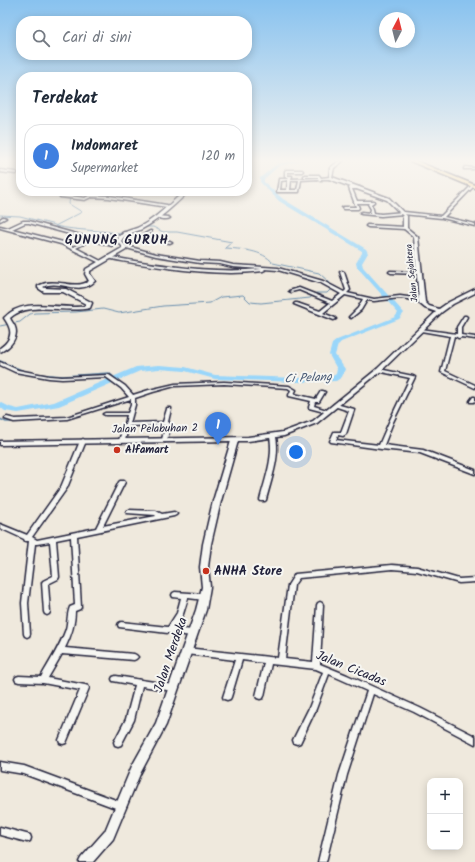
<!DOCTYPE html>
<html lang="id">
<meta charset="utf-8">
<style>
body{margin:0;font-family:Kalam,sans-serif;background:#f6f6f7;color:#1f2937}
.controls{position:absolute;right:12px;bottom:12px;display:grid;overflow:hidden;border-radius:8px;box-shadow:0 2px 10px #0003}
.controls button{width:36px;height:36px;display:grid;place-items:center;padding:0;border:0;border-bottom:1px solid #e0e1e3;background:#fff;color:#1f2937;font:20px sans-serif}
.compass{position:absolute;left:379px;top:12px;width:36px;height:36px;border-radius:50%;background:#fff;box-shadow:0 2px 10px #0003;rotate:7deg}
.you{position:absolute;left:296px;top:452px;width:14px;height:14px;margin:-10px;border:3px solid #fff;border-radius:50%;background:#1a73e8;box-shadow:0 0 0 6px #1a73e833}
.badge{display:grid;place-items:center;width:26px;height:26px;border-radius:50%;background:#db2777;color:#fff;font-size:13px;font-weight:700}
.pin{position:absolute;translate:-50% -33px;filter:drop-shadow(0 1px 2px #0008)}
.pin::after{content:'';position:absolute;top:21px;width:14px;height:12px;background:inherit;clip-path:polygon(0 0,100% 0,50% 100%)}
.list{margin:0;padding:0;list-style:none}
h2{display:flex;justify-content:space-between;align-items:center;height:52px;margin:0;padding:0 16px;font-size:17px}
h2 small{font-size:13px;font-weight:400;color:#747a83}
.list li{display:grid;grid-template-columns:26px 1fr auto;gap:12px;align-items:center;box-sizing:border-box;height:64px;margin:0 8px 8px;padding:0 8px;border:1px solid #e0e1e3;border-radius:16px}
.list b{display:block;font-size:15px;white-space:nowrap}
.list p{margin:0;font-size:13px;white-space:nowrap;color:#747a83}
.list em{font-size:13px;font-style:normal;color:#747a83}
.icon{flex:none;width:22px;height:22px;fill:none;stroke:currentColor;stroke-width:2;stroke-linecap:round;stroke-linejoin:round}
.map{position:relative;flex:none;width:475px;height:862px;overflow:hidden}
.search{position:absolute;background:#fff;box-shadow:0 2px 10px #0003;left:16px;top:16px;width:236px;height:44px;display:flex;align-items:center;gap:10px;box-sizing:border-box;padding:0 14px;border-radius:16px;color:#747a83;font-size:15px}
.panel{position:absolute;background:#fff;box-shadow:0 2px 10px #0003;left:16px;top:72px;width:236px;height:124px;border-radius:16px}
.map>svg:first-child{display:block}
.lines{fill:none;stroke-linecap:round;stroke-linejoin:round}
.stream-far1{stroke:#698eae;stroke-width:1}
.stream{stroke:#698eae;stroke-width:1.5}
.river{fill:#99d6fa;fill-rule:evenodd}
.street-casing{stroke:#22223b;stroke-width:3}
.secondary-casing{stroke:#22223b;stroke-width:3}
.primary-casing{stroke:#22223b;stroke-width:3}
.street{fill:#f6f6f2;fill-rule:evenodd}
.secondary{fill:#f6f6f2;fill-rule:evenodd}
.primary{fill:#fedd96;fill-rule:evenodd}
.poi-dot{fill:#c8321e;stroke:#f6f6f2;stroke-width:1.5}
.labels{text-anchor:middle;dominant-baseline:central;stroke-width:4;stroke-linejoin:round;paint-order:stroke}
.far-street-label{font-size:9px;fill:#22223b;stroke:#f6f6f2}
.street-label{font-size:11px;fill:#22223b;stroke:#f6f6f2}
.poi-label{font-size:11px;font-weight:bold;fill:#22223b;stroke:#f6f6f2;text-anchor:start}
.water-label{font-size:12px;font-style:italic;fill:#465874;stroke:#f6f6f2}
.far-district-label{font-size:13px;font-weight:bold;letter-spacing:1px;fill:#22223b;stroke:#f6f6f2}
.near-poi-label{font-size:13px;font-weight:bold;fill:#22223b;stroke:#f6f6f2;text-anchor:start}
.near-street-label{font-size:13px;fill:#22223b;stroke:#f6f6f2}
</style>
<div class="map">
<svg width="475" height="862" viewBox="0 0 475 862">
<rect width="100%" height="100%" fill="#efe9dd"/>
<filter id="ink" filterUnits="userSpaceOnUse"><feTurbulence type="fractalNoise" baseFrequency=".025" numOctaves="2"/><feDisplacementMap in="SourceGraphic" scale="8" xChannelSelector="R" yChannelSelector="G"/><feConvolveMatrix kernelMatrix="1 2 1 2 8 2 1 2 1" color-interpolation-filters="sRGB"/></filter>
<g filter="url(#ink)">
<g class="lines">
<g class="stream-far1">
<path d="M52,192L70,195L69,204L82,212L55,226C78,231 101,230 124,234"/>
<path d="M0,215L20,216L55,225"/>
<path d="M0,326L20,322L30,314L35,313L76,312L103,309L119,313L163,306L210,303L221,297L243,295L250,302L261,303L310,298L316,293H327L330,290L328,286L330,283L319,273L273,263C263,250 240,249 225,248L232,242L177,232H163L153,227H144"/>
</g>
<g class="stream">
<path d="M0,361L24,371"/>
<path d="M38,374L63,376L109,373L116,379"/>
<path d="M0,419L6,422H24"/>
</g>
<path class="river" d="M291,161H300L279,166L264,179V182L283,199L366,249L368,253L362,263L363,267L404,313L399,319L341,342L338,345L335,355L345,369L342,377L336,381L298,382L215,379L185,371L159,369L140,371L59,406L18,413L5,411L0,407V402L10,407L18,409L54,402L136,367L159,365L185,367L215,375L298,378L331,377L336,374L337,369L329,355L332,344L337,340L395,317L398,313L357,267L356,263L362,253V251L279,201L260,182V178L277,164Z"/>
<defs>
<g id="street">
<path d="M465,167L474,168L475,169H464V168Z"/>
<path d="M0,170L16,172L17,173L16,174L0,172Z"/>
<path d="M286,170H302L303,171L302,172H287V176H292L291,179L318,178V177H304V176L305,175H319L321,178L330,177L331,178L330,179H321V181H320L318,179L301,180L299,192H277L279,179H288L289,178L285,177V171ZM288,180L287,190H280L281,181ZM291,180H299L297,190H290Z"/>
<path d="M472,185L474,186L444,217L475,224V226L442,218L403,214L381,216L361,214L360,213L362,212L370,213L371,209L368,204L369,203H357L359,208L358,209H343L342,208L343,207H356L349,188L350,187H360V189H352L357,201H374V202L371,204L373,209L374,213L381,214L404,212L441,216Z"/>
<path d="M64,191H67L63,195L85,198L90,195L109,196L167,205L168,206L167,207L109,198L91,197L85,200L60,197V195Z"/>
<path d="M157,216L168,217L170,218C167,220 159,219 156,217Z"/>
<path d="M3,217L6,218L0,221V219Z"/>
<path d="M23,221H29L91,238L102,233L121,236L123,237L121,238L102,235L94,239L112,244L118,240L121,241L112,246L92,240L76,248L101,261L102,262L100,263L61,244L0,228V226L8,228ZM25,223H29L88,239L73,247L63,242L12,229Z"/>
<path d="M367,225L405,227L407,228L405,229L368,227L366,226Z"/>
<path d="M150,231H151V233L144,237L170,241L172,242L170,243L141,238L122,233L124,232L141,236Z"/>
<path d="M123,245L156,254L200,261L220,262L233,265L278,268L323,281L344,292L346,290L340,272L342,271L344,272L350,290L347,293L374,299L400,296L422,299L424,300L422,301L400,298L374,301L367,300L361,310L351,318L349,317L358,308L363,299L345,295L323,313L335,318L336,319L334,320L294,304L295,303H297L320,311L330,303L299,290L291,292L289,291L299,288L332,301L341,294L321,283L278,270L264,269L265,270L263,271C231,275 200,272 168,268C148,265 128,263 108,258L107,257L109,256C129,261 149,263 170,266C201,270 231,272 262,269L233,267L220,264L200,263L156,256L123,247Z"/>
<path d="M390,271L420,272L422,273L420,274L391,273L389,272Z"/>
<path d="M464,316H466L467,317L461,327V335L475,337V339L461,337L459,338H458L457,337L454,336L445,371L475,385V388L441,372L450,336L421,331L419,330L421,329L457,334V327Z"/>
<path d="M0,362L18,370L49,376L62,377L109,375L125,386L133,395L149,390L175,384L224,382L289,386L296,390L294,394L316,399L321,391H323L325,392L319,402H315L314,406L330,411V412L328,413L309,408V407L311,401L289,396V395L291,390L288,388L224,384L175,386L153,392L135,398V405L130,423L163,422L167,409V408H171V409L168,422L170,423L167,441L165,442L162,440L165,425L129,426L125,440L122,442L119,440L124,426L123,425L125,424L127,415H105L103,414L105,413H128L131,405V399L67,419L14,422L5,419V418L7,417L15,419L67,417L129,397L121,388L106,377L62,379L49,378L15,372L0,365Z"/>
<path d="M377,369H379L413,376L415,377L393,422L384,445L423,450L475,470V474L420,453L381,449L331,442L330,441L334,432H341L349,411L334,406V404H336L354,409V410L346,434L343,436L338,435L336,440L379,445L389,422L410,378L377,371Z"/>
<path d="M473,397H475V401L474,402H470V401Z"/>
<path d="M273,435L276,437C280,458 271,480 266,500L265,501H261L260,500C265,480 274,458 270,437Z"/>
<path d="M83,439L86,441L67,488L32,537L37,540L96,528L119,482L120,481H124L125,482L103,526L156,516L155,515L127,513L126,512L127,511L129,510L156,511L162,514L174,512L176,513L177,514L176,515L174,516L77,536L81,607L80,609L75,611C75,624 71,636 65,648L134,654L136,655L138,657L136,659L134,660L62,654L48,678L85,685L88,686L89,688L66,743L63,744L60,743L59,740L80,690L43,683L19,682L16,681L15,679L16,677L19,676L41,677C50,661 60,646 66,629C68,622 67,614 70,607L75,605L71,537L56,540L59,577L58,579L48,584L50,612L49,614L47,615L45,614L44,612L42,583L43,581L53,576L50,542L37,544H35L28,603L30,634L29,636L27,637L25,636L24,634L22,603L29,541H25L24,539L0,528V524L27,535L61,487L80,441Z"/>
<path d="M392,565L417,567L459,579L475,578V582L459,583L417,571L392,569L299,578L294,585L285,659L313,662L317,605L318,603L320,602L322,603L323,605L320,664L347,675L420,708L475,736V744L414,712L373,694L347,775L326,862H318L339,775L367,691L329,674L316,709L300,743L297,744L294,743L293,740L309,708L323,672L316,669L271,664L264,696L263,698L260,699L257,698L256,696L264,663L242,660L231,697L230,699L227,700L224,699L223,697L235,660L186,654L184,653L182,651L184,649L186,648L278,658L288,585L295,574Z"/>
<path d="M175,592L204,594L206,595L207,597L206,599L204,600L188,598L183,614L175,628L192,630L194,631L195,633L194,635L192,636L119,627L118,625L119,623L121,622L168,627L177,613L181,598L173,597L172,595L173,593Z"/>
<path d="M116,676L173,685L176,686L177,688L176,690L173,691L142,686L134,720L121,745L118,746L115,745L114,742L126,719L135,685L113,681L112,679L113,677Z"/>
<path d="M0,762L24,766L121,802L124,803L125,806L124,809L121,810L24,774L0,770Z"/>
<path d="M0,827L30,835L31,838L30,841L27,842L0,835Z"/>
</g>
<g id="secondary">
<path d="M339,161H343L334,168L332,177L389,198L407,216V228L418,237L425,302L429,306L439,309L449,302L475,289V293L453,304L442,312L381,371L317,423L284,436L248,441H238L221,501L211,544L208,567L210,587L206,610L166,725L140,774L113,839L93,862H79L81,858L105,831L132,766L156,723L196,610L202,587L200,567L203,544L213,501L231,441L0,445V441L248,437L283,432L313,421L377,369L436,312L425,308L419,303L414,237L403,228V216L387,200L329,179L330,168Z"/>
<path d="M185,191H189C176,204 159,220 142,229C135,233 126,232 121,241L126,246V250L90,271V274L95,281C79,297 59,278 43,287L45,288L66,289L91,302L92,303L90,308C65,314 29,300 10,318C11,321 14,324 15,327C19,337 10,348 0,352V348C7,343 13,336 9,327C8,324 6,321 4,318C24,295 60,311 86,306V304L63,292H44L38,288V286C55,276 75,291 89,281L85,274L86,269L122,248V246L117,241C121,232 128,231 137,228C155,220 170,203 185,191Z"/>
</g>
<path id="primary" d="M410,161H416L475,185V188Z"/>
</defs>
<use href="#street" class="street-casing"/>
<use href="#secondary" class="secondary-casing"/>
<use href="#primary" class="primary-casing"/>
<use href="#street" class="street"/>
<use href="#secondary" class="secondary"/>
<use href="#primary" class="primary"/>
</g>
</g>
<linearGradient id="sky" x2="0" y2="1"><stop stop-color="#88c2ef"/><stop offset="0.57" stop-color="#f8f5f0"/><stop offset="1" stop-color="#f8f5f0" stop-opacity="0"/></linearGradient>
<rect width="475" height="282" fill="url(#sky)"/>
<g class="poi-dot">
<circle cx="117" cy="450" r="4"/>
<circle cx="206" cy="571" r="4"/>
</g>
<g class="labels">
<g class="far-street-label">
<text transform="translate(412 273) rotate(-96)">Jalan Sejahtera</text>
</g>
<g class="street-label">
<text transform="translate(155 429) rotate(-1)">Jalan Pelabuhan 2</text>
</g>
<g class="poi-label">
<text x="125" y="450">Alfamart</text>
</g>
<g class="water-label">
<text transform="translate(308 378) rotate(-3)">Ci Pelang</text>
</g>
<g class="far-district-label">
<text x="117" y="240">GUNUNG GURUH</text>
</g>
<g class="near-poi-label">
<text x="214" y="571">ANHA Store</text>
</g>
<g class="near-street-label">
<text transform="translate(171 655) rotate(-71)">Jalan Merdeka</text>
<text transform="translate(351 669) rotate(22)">Jalan Cicadas</text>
</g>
</g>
</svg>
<div class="controls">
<button>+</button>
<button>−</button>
</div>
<svg class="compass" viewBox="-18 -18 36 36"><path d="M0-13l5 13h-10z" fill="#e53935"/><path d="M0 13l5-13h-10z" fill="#747a83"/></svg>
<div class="you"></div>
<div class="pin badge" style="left:218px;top:445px;background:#3f7fe0">1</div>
<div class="search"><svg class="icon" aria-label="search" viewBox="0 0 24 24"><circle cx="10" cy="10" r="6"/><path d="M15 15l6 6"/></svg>Cari di sini</div>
<section class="panel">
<h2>Terdekat<small></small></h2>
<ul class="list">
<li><span class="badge" style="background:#3f7fe0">1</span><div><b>Indomaret</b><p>Supermarket</p></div><em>120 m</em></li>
</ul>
</section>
</div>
